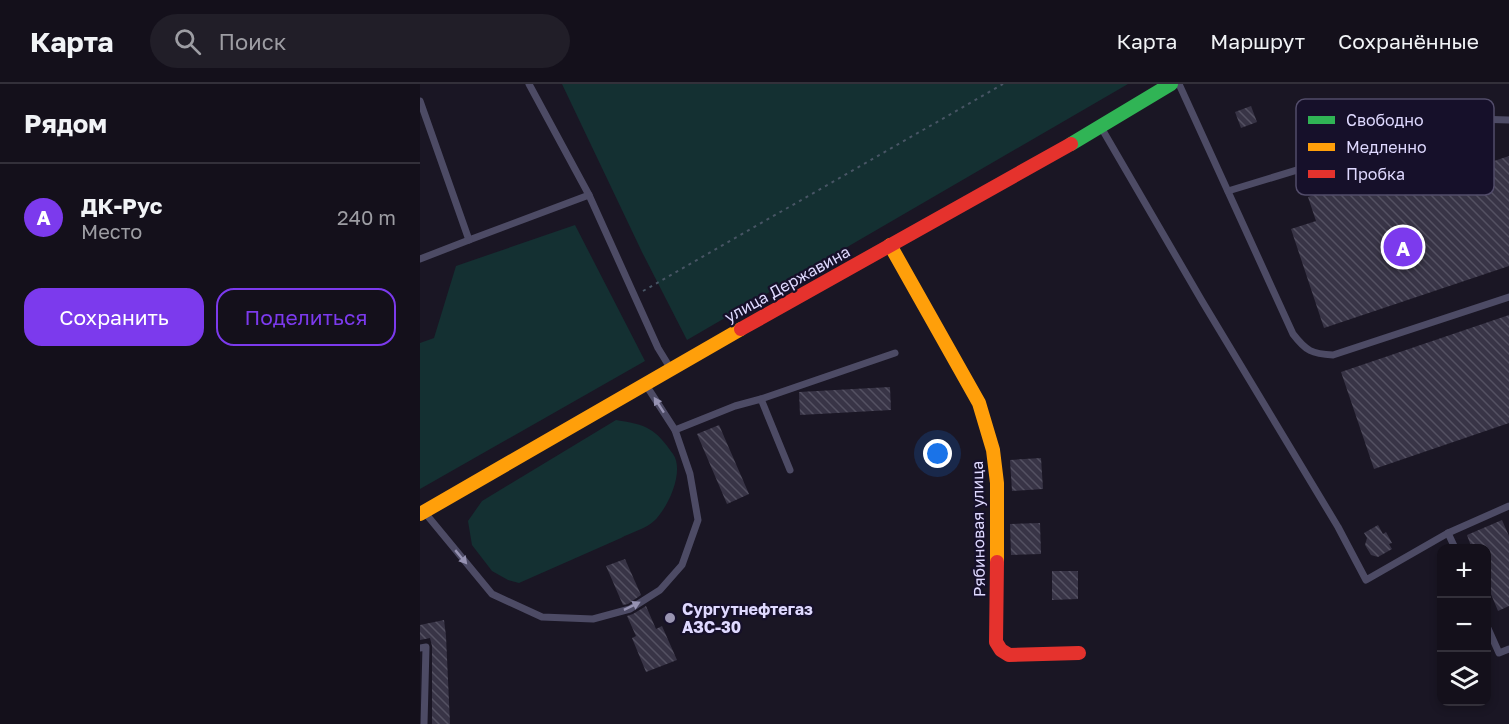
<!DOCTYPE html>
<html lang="ru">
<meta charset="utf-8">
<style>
body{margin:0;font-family:"Golos Text",sans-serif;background:#211e28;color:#f1f3f6}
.controls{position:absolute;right:18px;bottom:18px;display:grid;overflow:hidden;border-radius:12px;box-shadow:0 3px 9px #0003}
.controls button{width:54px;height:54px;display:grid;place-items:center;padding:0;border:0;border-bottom:2px solid #33303a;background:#14101b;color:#f1f3f6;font:30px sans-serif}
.you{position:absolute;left:518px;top:370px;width:21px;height:21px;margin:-15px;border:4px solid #fff;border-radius:50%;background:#1a73e8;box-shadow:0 0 0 9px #1a73e833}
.badge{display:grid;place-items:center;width:39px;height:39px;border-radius:50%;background:#7c3aed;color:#fff;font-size:20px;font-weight:700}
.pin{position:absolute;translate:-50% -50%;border:3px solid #fff;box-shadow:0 2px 6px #0006}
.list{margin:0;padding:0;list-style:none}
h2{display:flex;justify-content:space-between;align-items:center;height:78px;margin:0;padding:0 24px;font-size:26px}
h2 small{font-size:20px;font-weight:400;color:#9d9da3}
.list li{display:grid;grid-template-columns:39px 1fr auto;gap:18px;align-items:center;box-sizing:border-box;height:108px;padding:0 24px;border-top:2px solid #33303a}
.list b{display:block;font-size:22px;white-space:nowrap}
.list p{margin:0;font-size:20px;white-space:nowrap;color:#9d9da3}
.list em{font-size:20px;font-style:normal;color:#9d9da3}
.actions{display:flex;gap:12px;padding:18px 24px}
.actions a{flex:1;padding:14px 0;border:2px solid #7c3aed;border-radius:18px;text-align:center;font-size:21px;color:#7c3aed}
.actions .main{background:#7c3aed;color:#fff}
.icon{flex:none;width:33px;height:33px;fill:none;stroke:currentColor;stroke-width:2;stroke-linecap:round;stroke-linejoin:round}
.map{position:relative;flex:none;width:1089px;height:640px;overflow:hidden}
header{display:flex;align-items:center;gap:36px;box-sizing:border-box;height:84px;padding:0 30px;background:#14101b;border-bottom:2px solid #33303a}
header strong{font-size:28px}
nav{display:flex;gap:33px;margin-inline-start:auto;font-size:21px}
.search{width:420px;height:54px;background:#211e28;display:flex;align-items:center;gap:15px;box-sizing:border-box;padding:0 21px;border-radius:33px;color:#9d9da3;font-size:22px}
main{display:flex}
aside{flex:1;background:#14101b}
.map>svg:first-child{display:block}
.green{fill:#143032}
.building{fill:url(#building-back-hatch)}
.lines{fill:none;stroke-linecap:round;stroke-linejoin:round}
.path{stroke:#485565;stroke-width:2;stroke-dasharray:3 4.5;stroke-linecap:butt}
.lane{stroke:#4d4b65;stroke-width:7}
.fast{stroke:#30b455;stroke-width:14}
.slow{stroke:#ff9f0a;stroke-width:14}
.jam{stroke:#e5322d;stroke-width:14}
.oneway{fill:#9692b2}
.poi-dot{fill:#9a95b2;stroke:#16102a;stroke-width:2}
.labels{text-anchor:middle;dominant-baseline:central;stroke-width:4.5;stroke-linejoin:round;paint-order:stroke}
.street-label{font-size:16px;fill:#dfd9ff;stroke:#16102a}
.poi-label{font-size:16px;font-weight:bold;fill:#dfd9ff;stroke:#16102a;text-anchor:start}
.key{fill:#16102a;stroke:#524c6a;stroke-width:1.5}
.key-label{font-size:16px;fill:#dfd9ff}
</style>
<header>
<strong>Карта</strong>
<div class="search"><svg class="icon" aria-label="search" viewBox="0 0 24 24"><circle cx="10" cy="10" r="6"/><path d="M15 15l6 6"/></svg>Поиск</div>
<nav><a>Карта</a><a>Маршрут</a><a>Сохранённые</a></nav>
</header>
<main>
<aside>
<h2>Рядом<small></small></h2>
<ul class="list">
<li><span class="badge">A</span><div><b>ДК-Рус</b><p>Место</p></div><em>240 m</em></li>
</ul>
<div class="actions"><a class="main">Сохранить</a><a>Поделиться</a></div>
</aside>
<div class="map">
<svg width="1089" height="640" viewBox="0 0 1089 640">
<defs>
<pattern id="building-back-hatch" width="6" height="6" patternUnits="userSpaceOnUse" patternTransform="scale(1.5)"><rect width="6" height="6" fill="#383446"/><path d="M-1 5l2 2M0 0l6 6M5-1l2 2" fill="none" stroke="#545162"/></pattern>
</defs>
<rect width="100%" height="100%" fill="#1a1624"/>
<g class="green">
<path d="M142,0H708L267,256L222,168Z"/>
<path d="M155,141L225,277L0,405V259L14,254L36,182Z"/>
<path d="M196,336C227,341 235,344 253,370C265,387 248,424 234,437C227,444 210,449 201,454C167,469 133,484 99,499L88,496L72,487L52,461L48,437L62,417Z"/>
</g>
<g class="building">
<path d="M831,22L837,38L821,44L815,28Z"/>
<path d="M1064,54L1071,78L1089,72V182L904,244L871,145L896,137L888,113Z"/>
<path d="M1089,231V339L954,385L921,288Z"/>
<path d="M470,303L471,326L380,331L379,308Z"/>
<path d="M299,341L329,410L307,420L277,350Z"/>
<path d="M621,374L623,405L592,407L590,376Z"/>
<path d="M1082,436L1089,452V522L1078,527L1066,498V465H1052L1047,451Z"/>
<path d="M620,439L621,470L591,471L590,440Z"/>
<path d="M958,441L963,450L966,448L972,459L969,460L972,465L958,473L951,471L945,461L947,454L944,449Z"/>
<path d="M205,475L221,511L208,520L203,521L186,482Z"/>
<path d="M632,487H658V515L632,516Z"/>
<path d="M226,522L236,545L242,542L257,576L226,588L212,554L216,552L207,532L213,530Z"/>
<path d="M24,536L26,552L30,640H12V562L10,554L0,556V541Z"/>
</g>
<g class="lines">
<path class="path" d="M223,207L583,0"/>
<g class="lane">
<path d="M109,0L169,111L238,264L249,282"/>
<path d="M759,0L873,250C886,267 892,270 913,271L1089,213"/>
<path d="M0,17L49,156L169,111"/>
<path d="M682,45L782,217L918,443L946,496L1028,449L1089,422"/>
<path d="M808,107L1038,37L1055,35L1089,36"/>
<path d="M0,175L49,156"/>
<path d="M341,315L475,269"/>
<path d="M255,346L315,322L341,315L370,386"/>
<path d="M6,430L72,510L122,533L173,535L210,525L240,506L262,481L278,436L270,390L255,346L226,301"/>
<path d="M1028,449L1035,464"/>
<path d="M1066,540L1079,569L1089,565"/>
<path d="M0,564L6,563L4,640"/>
</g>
<path class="fast" d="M651,60L751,0"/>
<g class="slow">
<path d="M470,161L559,319L573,366L577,399V478"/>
<path d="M0,430L321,245"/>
</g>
<g class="jam">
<path d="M321,245L651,60"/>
<path d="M577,478L576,558L581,566L589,571L659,569"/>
</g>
</g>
<defs><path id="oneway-solid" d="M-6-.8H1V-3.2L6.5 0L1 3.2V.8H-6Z" transform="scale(1.5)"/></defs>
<g class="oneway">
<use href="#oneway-solid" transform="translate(239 321) rotate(-123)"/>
<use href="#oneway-solid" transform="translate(41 473) rotate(50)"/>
<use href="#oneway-solid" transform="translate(212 522) rotate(-26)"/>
</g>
<circle class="poi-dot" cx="250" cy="534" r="6"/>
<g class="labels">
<g class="street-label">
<text transform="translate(367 200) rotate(-29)">улица Державина</text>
<text transform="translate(558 445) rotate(-91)">Рябиновая улица</text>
</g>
<g class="poi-label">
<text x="262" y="525">Сургутнефтегаз<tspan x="262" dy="18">АЗС-30</tspan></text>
</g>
</g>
<rect x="876" y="15" width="198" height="96" rx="9" class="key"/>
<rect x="888" y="32" width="27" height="8" fill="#30b455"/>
<rect x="888" y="59" width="27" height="8" fill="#ff9f0a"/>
<rect x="888" y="86" width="27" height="8" fill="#e5322d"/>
<g class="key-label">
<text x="926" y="42">Свободно</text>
<text x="926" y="69">Медленно</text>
<text x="926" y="96">Пробка</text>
</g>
</svg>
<div class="controls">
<button>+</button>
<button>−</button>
<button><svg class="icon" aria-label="layers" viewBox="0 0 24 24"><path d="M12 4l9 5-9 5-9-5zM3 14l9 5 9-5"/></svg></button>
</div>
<div class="you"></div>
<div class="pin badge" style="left:983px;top:163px">A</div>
</div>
</main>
